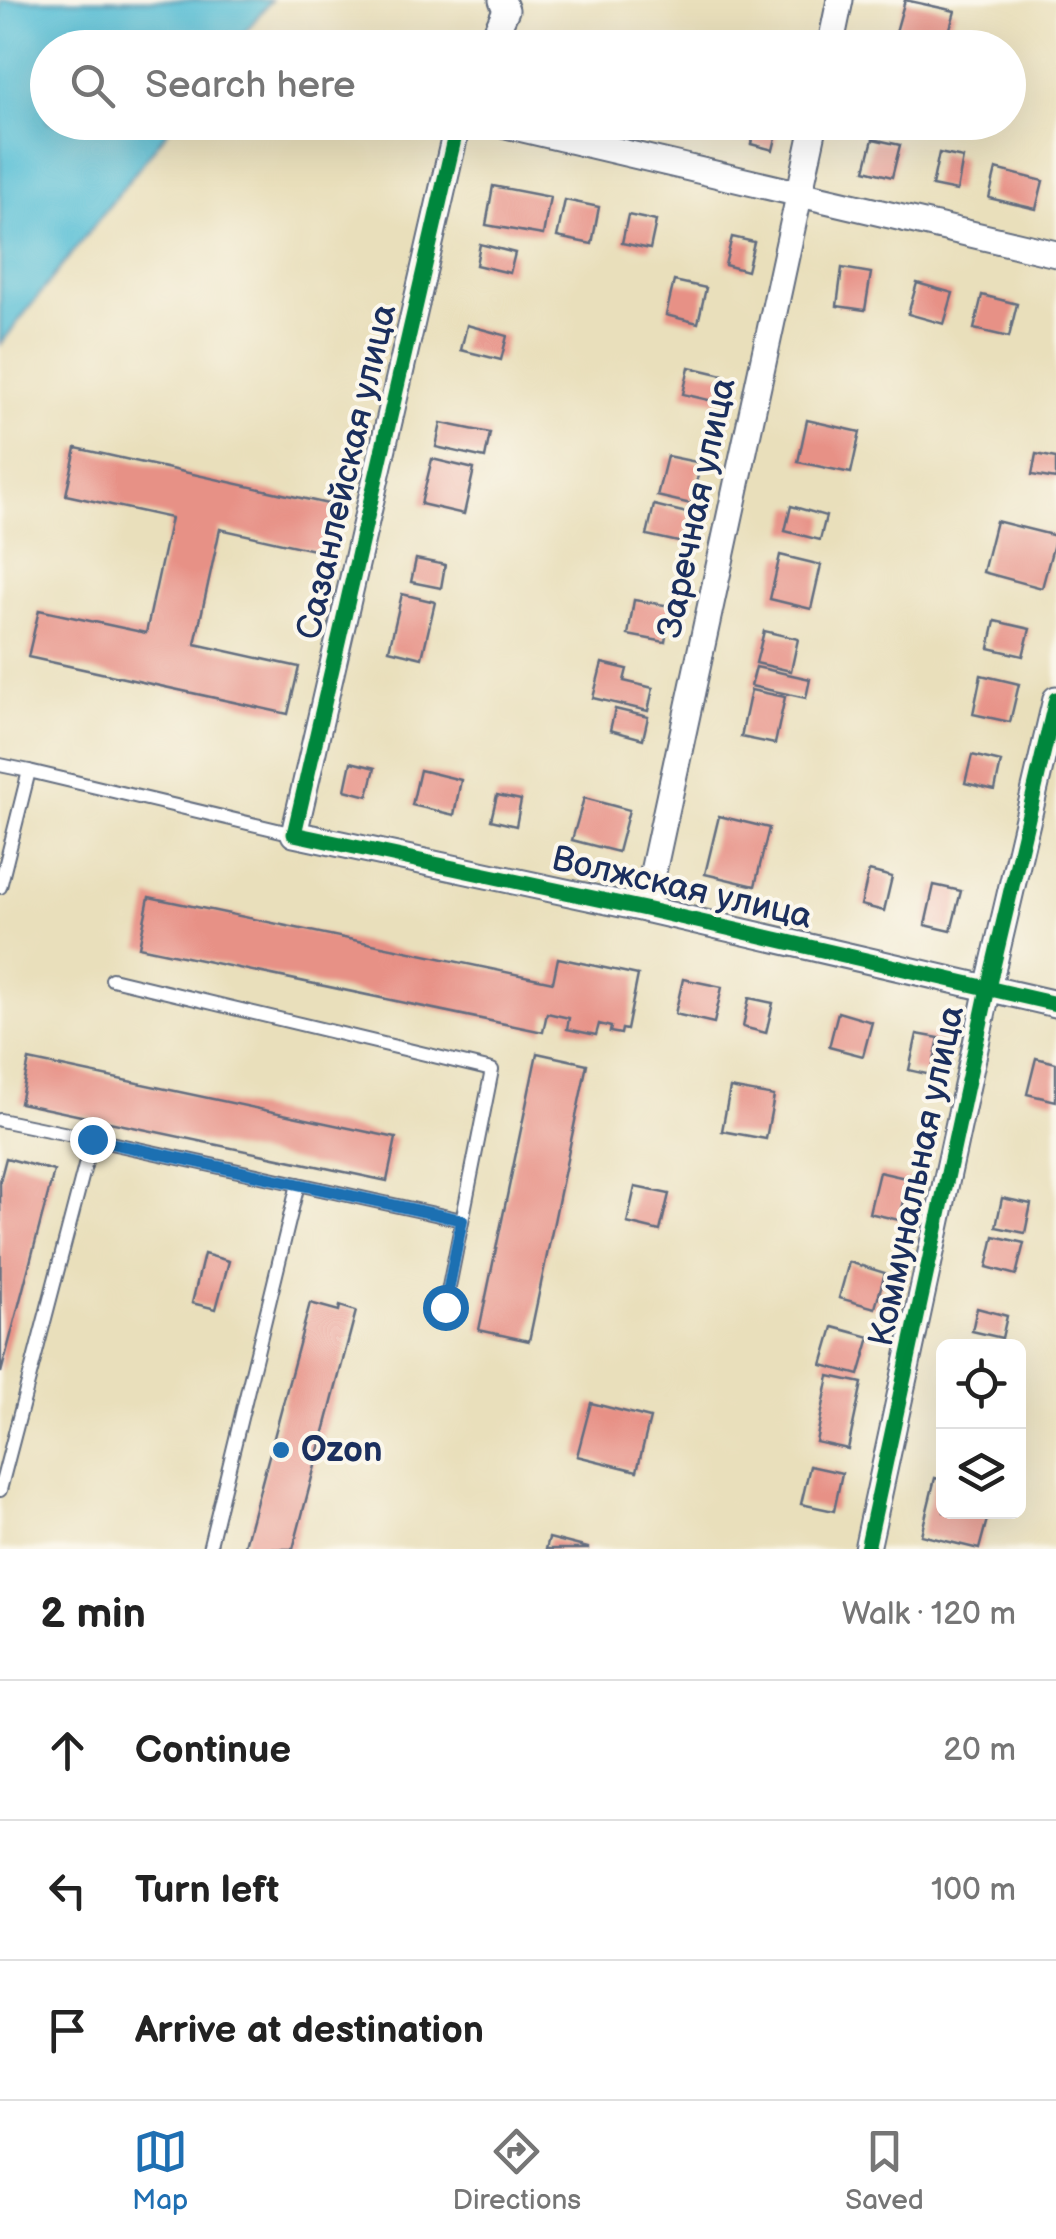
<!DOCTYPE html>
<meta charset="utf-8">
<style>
body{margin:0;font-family:"Balsamiq Sans",sans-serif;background:#f2f2f2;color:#222}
.controls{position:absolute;right:30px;bottom:30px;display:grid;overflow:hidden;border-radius:15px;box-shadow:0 10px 40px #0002}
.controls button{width:90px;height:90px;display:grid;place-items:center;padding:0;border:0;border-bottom:2px solid #e0e0e0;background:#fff;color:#222;font:50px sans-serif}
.stop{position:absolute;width:30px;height:30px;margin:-22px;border:8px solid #1f6fb2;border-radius:50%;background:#fff}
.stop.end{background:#1f6fb2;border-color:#fff;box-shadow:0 2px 10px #0008}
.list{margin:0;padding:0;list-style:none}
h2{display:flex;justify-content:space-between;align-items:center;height:130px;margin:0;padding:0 40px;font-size:42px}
h2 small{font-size:32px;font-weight:400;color:#767676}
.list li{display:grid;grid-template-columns:65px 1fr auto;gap:30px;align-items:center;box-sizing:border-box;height:140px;padding:0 40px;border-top:2px solid #e0e0e0}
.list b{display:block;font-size:38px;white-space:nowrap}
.list em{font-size:32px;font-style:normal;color:#767676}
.icon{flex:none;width:55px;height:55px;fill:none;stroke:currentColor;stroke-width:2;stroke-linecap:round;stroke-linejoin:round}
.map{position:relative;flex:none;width:1056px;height:1549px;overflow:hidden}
.search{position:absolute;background:#fff;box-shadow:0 10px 40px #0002;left:30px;right:30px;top:30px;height:110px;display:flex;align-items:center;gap:25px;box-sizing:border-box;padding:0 35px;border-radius:55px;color:#767676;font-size:38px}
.sheet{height:550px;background:#fff}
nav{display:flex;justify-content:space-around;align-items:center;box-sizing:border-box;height:140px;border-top:2px solid #e0e0e0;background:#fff;font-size:28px;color:#767676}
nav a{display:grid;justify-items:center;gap:5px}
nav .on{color:#1f6fb2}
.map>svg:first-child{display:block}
.water{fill:#59bfd6;stroke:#3a779a;stroke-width:2.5}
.building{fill:#e79186}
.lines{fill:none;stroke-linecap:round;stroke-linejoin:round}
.service-casing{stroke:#636d7f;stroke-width:16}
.minor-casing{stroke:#636d7f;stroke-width:29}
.service{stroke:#fff;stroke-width:12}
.minor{stroke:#fff;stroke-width:25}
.cycleway-casing{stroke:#fbf7ec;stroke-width:21}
.cycleway{stroke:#00873e;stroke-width:15}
.route{stroke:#1f6fb2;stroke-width:12}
.poi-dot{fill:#1f6fb2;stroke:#fbf7ec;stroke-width:4}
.labels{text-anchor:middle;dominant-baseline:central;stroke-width:8;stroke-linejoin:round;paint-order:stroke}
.street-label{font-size:35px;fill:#1b2f5e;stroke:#fbf7ec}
.poi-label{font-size:35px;font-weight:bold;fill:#1b2f5e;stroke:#fbf7ec;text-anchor:start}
</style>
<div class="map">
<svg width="1056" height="1549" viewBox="0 0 1056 1549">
<rect width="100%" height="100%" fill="#fbf7ec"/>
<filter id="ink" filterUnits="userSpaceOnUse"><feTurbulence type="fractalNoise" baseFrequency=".01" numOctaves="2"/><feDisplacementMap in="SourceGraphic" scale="20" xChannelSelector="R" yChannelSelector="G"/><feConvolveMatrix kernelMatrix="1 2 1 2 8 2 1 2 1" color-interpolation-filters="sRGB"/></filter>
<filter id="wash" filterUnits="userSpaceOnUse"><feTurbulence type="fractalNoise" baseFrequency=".0048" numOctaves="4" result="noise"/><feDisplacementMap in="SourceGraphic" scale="40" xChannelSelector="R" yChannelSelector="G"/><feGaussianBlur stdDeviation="2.25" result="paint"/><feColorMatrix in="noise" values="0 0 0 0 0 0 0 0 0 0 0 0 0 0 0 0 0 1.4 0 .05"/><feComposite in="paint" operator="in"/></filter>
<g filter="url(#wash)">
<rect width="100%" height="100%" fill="#e9dfbb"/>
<path class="water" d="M0,0H271L233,47L48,48V122L174,123L0,345Z"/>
<g id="blocks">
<g class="building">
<path d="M905,0L955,11L945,46L896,32Z"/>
<path d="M650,122H684L682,134L649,127Z"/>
<path d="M756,122H780L773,150L751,144Z"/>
<path d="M873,139L900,145L892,177L865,170Z"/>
<path d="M939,153L963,158L957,191L932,186Z"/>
<path d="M996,169L1043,181L1036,209L989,198Z"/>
<path d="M493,186L550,197L543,235L486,225Z"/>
<path d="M565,200L599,207L592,244L557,237Z"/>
<path d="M628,215L656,221L650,249L622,243Z"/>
<path d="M732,237L754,242L747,271L725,265Z"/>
<path d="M480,244L515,253L510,273L476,265Z"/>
<path d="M842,268L871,273L865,310L837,306Z"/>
<path d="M674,281L706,288L698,323L666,315Z"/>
<path d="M917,283L953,293L944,324L908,314Z"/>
<path d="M982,295L1017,304L1009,337L974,329Z"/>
<path d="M467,325L507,336L501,360L461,350Z"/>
<path d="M689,367L723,375L717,402L683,394Z"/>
<path d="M807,420L860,432L851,473L798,462Z"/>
<path d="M441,423L490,433L485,458L436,447Z"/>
<path d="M76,448L337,506L327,553L220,529L195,644L299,667L288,714L28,657L39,610L146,633L171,518L66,495Z"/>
<path d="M1036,454L1056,458V479L1032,475Z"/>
<path d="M667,456L701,463L691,504L657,496Z"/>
<path d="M432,459L474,469L464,514L421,504Z"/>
<path d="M654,505L691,514L683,543L647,535Z"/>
<path d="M791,506L826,516L820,540L785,531Z"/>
<path d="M996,521L1056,536L1042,588L983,572Z"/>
<path d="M780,555L821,565L811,609L770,599Z"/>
<path d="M416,559L445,565L441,588L411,582Z"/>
<path d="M402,594L435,602L422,658L389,650Z"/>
<path d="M634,600L671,606L665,642L628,635Z"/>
<path d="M995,621L1030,629L1023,656L989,648Z"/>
<path d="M764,631L798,639L791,671L756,663Z"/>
<path d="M602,663L627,669L624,681L653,688L648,711L593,698Z"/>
<path d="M756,667L810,679L806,698L751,686Z"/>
<path d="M981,675L1019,684L1010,722L973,714Z"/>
<path d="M751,690L785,697L775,744L741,737Z"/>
<path d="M615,709L648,717L643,739L610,730Z"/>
<path d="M972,755L1001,762L995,790L965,783Z"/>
<path d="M351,762L375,768L368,796L345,790Z"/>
<path d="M420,770L461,780L454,815L412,805Z"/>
<path d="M497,795L521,800L516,826L491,820Z"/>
<path d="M584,798L629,810L618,852L572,840Z"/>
<path d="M719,816L769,828L755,886L705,874Z"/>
<path d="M869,871L892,877L884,911L861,905Z"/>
<path d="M934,885L961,891L951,931L925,925Z"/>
<path d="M149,897L553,982L558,958L638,975L627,1030L622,1029L621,1034L610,1032L611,1027L599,1024L596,1035L567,1029L569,1018L547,1013L543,1032L139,947Z"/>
<path d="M683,979L722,987L714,1023L675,1014Z"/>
<path d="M749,998L773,1003L766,1033L743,1027Z"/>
<path d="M838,1012L872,1022L863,1056L829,1047Z"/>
<path d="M917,1034L939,1038L931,1075L909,1070Z"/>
<path d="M537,1053L587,1064L529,1341L479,1330Z"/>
<path d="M1036,1058L1056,1063V1101L1027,1094Z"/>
<path d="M29,1060L396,1138L387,1181L20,1103Z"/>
<path d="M730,1088L774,1096L766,1139L722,1131Z"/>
<path d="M6,1158L54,1171L1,1373L0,1181Z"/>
<path d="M879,1172L910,1179L899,1220L869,1213Z"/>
<path d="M635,1187L669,1194L660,1231L627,1223Z"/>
<path d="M1002,1198L1031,1204L1025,1233L996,1227Z"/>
<path d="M994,1236L1024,1243L1016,1275L987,1267Z"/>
<path d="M204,1254L229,1261L216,1309L192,1303Z"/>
<path d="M849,1262L885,1273L875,1308L839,1298Z"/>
<path d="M310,1303L339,1311L340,1306L356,1311L293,1549H244Z"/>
<path d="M977,1308L1007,1316L1002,1338L972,1331Z"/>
<path d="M833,1327L870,1337L859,1375L822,1365Z"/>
<path d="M829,1376L862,1383L848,1449L816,1442Z"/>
<path d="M591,1403L650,1418L637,1471L577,1456Z"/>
<path d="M810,1466L842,1473L834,1511L801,1504Z"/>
<path d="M935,1478L944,1480V1512H989L979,1549L921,1535Z"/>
<path d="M549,1538L588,1548V1549H546Z"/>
</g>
</g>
</g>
<g filter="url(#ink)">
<use href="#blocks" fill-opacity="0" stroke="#636d7f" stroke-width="2.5"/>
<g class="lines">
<defs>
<g id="service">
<path d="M0,765L29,771"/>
<path d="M0,887L29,771L294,834"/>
<path d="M112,979L492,1070L445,1307"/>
<path d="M0,1120L92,1139"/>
<path d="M0,1490L92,1139L462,1220"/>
<path d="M209,1549L298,1184"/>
</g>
<g id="minor">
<path d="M489,48L506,10L502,0"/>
<path d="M830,48L840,0"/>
<path d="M458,122L294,834L645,909L1056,1004"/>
<path d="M493,122L1056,254"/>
<path d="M645,909L815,122"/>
<path d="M867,1549L988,988L1056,699"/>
</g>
</defs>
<use href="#service" class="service-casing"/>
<use href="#minor" class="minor-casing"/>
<use href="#service" class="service"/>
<use href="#minor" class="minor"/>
<defs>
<g id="cycleway">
<path d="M458,122L294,834L645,909L1056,1004"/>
<path d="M867,1549L988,988L1056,699"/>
</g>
</defs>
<use href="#cycleway" class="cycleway-casing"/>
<use href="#cycleway" class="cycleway"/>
</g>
</g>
<g class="lines" filter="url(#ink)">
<path class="route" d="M92,1139L462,1220L445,1307"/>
</g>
<circle class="poi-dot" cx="281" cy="1450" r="10"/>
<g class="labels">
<g class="street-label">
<text transform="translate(347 472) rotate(-77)">Сазанлейская улица</text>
<text transform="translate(697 508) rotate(-78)">Заречная улица</text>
<text transform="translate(682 888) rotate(13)">Волжская улица</text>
<text transform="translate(917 1176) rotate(-78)">Коммунальная улица</text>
</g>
<g class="poi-label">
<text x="301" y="1450">Ozon</text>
</g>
</g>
</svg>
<div class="controls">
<button><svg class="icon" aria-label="locate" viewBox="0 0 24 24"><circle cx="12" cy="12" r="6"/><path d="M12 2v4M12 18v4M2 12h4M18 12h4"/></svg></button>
<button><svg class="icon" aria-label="layers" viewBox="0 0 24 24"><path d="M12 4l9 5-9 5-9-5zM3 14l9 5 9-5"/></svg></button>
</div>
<div class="stop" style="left:445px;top:1307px"></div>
<div class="stop end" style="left:92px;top:1139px"></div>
<div class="search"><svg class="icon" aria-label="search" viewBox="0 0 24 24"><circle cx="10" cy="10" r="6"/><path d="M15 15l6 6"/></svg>Search here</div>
</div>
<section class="sheet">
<h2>2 min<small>Walk · 120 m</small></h2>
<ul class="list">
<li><svg class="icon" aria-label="ahead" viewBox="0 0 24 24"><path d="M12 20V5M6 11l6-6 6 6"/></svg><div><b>Continue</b></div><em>20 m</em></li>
<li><svg class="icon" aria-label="left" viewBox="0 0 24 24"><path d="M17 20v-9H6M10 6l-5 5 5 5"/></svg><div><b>Turn left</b></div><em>100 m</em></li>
<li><svg class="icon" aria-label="arrive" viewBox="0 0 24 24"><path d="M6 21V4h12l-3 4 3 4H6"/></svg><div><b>Arrive at destination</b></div></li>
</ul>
</section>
<nav>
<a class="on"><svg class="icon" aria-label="map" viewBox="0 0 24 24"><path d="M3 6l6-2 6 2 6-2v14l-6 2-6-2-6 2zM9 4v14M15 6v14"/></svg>Map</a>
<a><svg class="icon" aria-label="directions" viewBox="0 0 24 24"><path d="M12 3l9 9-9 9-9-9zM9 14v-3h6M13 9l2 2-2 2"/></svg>Directions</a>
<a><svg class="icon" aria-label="saved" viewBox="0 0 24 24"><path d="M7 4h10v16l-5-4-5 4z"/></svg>Saved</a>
</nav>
